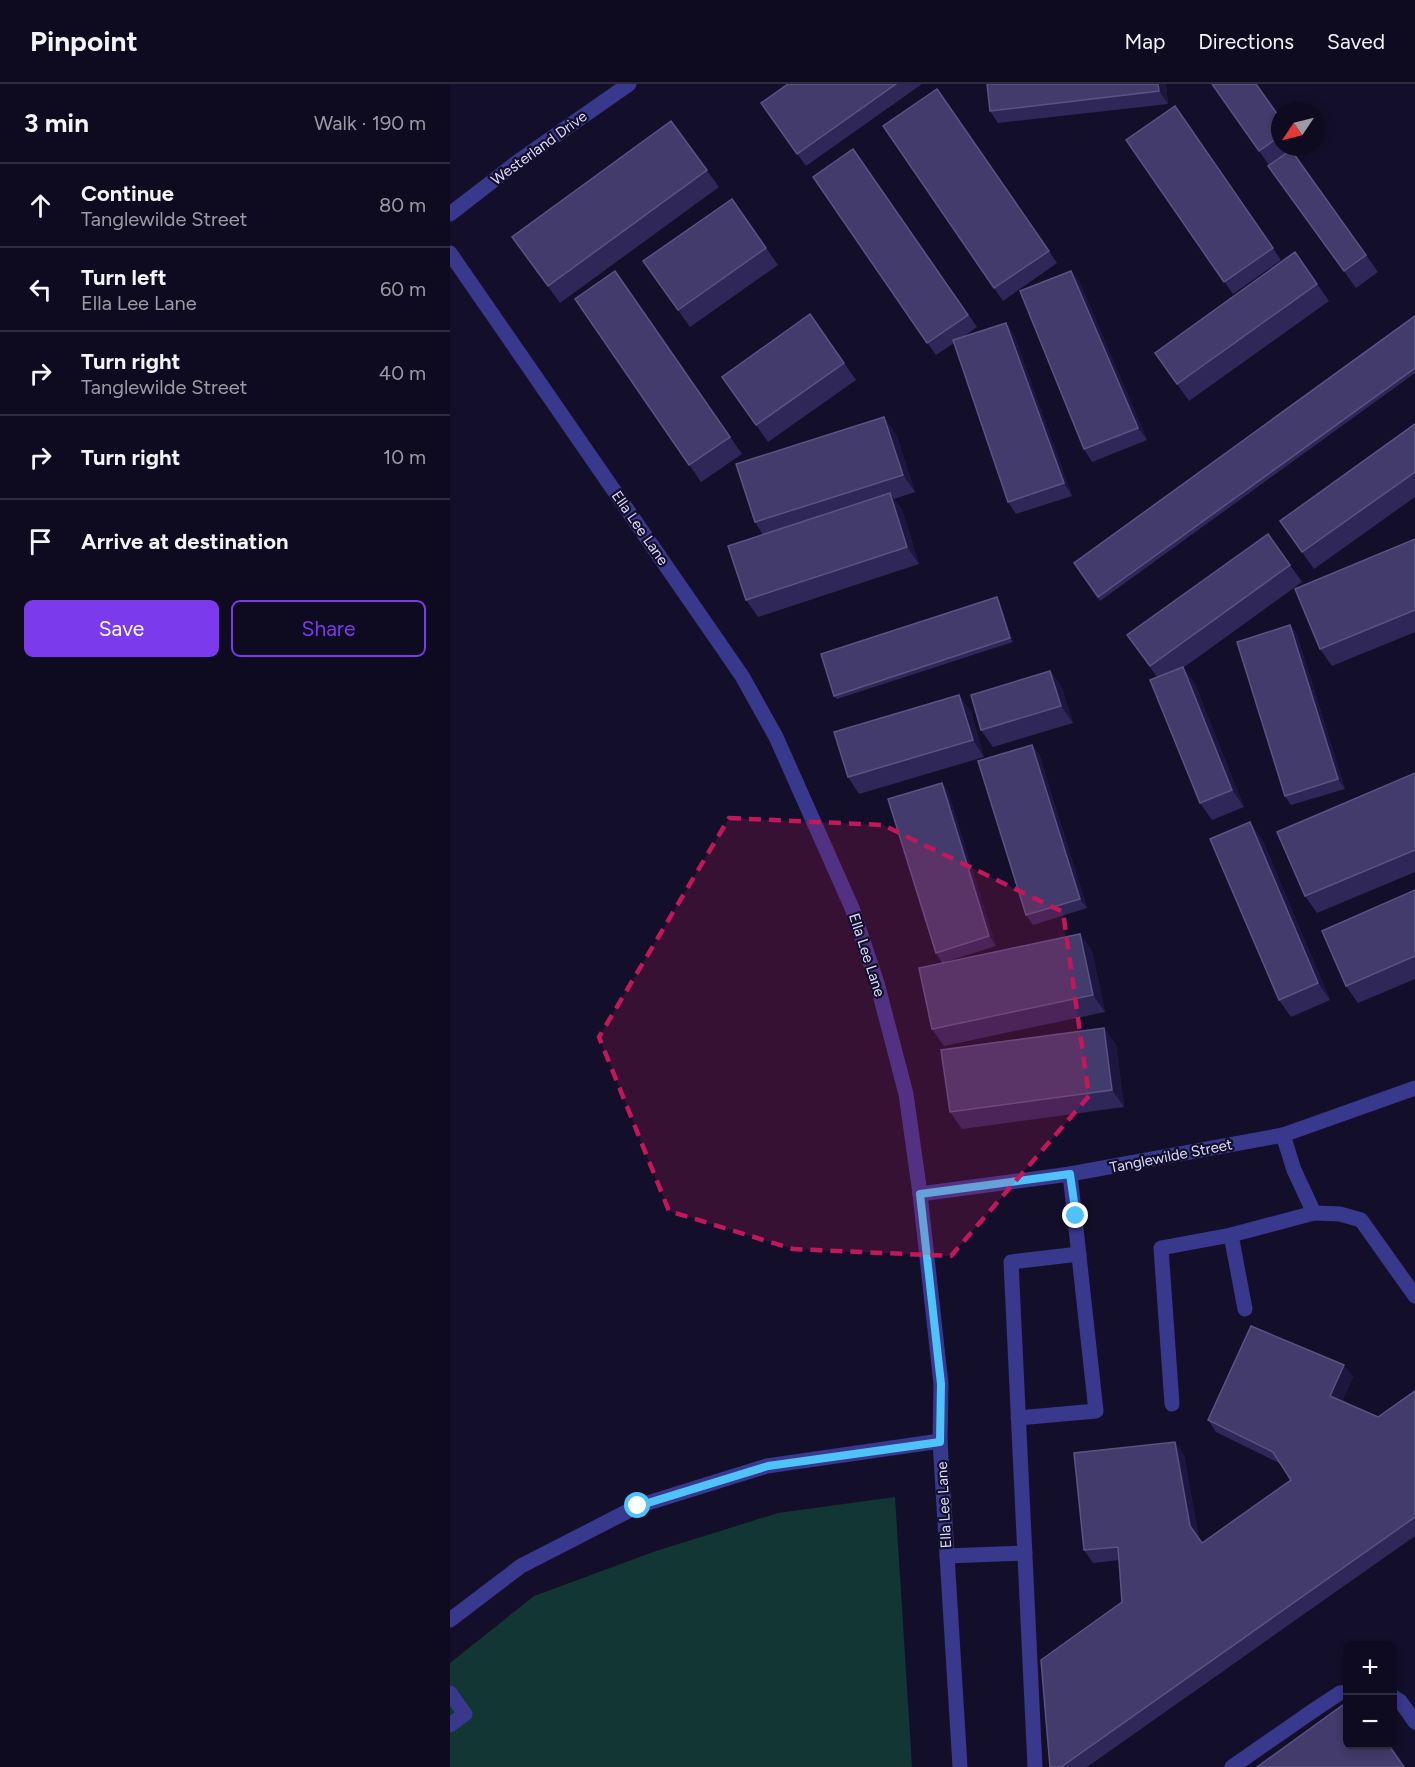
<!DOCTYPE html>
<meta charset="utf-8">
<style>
body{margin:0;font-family:Figtree,sans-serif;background:#1c192d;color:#f1f3f6}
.controls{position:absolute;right:18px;bottom:18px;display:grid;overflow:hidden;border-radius:9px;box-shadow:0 3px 9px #0003}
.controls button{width:54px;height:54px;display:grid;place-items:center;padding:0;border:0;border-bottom:2px solid #2e2b3e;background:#0e0b20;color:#f1f3f6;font:30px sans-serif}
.compass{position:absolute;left:821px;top:18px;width:54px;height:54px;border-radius:50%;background:#0e0b20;box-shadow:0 3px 9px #0003;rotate:235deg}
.stop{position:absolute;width:18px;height:18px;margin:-14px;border:4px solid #4fc3f7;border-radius:50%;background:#fff}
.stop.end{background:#4fc3f7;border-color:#fff;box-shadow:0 2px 6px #0008}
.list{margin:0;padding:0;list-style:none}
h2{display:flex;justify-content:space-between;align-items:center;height:78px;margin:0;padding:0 24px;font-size:26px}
h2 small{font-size:20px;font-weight:400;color:#9b9ba5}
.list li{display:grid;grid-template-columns:39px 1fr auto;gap:18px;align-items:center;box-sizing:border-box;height:84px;padding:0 24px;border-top:2px solid #2e2b3e}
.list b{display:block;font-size:22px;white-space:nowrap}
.list p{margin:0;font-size:20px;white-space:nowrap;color:#9b9ba5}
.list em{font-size:20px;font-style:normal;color:#9b9ba5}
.actions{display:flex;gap:12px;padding:18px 24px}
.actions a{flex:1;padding:14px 0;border:2px solid #7c3aed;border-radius:9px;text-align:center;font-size:21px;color:#7c3aed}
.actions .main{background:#7c3aed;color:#fff}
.icon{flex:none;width:33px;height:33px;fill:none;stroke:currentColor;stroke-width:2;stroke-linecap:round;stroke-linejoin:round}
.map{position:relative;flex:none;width:965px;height:1683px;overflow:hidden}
header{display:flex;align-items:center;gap:36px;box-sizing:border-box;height:84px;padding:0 30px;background:#0e0b20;border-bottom:2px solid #2e2b3e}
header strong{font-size:28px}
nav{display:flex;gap:33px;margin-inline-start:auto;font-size:21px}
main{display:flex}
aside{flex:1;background:#0e0b20}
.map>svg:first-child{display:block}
.green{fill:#123633}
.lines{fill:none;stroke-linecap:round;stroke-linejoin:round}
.minor{stroke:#38388d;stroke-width:15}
.wall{fill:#302759}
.shaded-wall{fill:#1d163f}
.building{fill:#423b6b;stroke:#5a5482;stroke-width:1.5}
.route{stroke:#4fc3f7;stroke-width:8}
.marked{fill:#c2185b;fill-opacity:0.2;stroke:#c2185b;stroke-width:4.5;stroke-dasharray:12 8;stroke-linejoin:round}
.labels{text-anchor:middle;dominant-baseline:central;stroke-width:4.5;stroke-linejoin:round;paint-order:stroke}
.street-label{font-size:15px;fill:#dcdaff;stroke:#130f2b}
</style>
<header>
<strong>Pinpoint</strong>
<nav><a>Map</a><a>Directions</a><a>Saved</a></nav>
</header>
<main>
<aside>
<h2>3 min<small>Walk · 190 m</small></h2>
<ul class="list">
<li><svg class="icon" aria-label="ahead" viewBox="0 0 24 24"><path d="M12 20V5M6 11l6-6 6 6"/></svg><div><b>Continue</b><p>Tanglewilde Street</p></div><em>80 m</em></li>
<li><svg class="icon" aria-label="left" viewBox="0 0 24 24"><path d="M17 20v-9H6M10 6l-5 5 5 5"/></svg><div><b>Turn left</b><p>Ella Lee Lane</p></div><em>60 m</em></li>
<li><svg class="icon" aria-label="right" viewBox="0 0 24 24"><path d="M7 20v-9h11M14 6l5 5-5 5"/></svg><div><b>Turn right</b><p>Tanglewilde Street</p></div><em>40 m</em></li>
<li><svg class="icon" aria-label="right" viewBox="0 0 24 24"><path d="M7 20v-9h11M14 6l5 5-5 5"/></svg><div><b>Turn right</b></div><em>10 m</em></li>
<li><svg class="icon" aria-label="arrive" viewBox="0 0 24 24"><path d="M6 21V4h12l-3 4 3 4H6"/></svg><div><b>Arrive at destination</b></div></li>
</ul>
<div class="actions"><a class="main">Save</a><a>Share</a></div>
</aside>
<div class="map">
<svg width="965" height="1683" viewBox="0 0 965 1683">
<rect width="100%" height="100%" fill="#130f2b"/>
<path class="green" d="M445,1413L462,1683H0V1579L84,1512L206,1467L328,1429Z"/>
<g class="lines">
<g class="minor">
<path d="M0,130L66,79L179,0"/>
<path d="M0,169L292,592L326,653L402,824L427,899L456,1010L470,1110L491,1300L490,1357L510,1683"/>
<path d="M470,1110L620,1090L833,1051L965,1004"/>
<path d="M864,1129L890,1130L911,1136L965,1212"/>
<path d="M781,1151L795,1225"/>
<path d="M722,1320L711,1164L781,1151L864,1129L844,1086L833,1051"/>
<path d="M568,1334L646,1327L620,1090"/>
<path d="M497,1472L575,1469"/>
<path d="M0,1536L71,1482L188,1422L317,1382L490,1357"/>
<path d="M0,1609L15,1630L0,1641"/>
<path d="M942,1612L950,1617L965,1638"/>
<path d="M585,1683L561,1178L629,1170"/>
<path d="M782,1683L867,1624L890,1609L898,1608"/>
</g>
</g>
<g class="wall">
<path d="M338,0H472L356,82L311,19Z"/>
<path d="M716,0L718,20L548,39L540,27Z"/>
<path d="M762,0L830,34V63H850L843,68L928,188L906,204L830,99L819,81Z"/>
<path d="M487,5L607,179L553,217L433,42Z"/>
<path d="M725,22L831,176L783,210L676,56Z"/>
<path d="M221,37L269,103L110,219L62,153Z"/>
<path d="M403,65L527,243L514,252L556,239L564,251L622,412L566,430L558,418L504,259L486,271L363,93Z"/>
<path d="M282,115L328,181L240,243L193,177Z"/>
<path d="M845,168L879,217L739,317L705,269Z"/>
<path d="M165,187L292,370L251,398L125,215Z"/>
<path d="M621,187L630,199L697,356L642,378L634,365Z"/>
<path d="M360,230L406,296L318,358L272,293Z"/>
<path d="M965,232V289L650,517L624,479Z"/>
<path d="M965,340V413L864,485L830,437Z"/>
<path d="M446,350L465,408L444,415L452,426L469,480L308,533L296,516L313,451L305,438Z"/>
<path d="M818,450L852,498L733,584L745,600L794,723L762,736L750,719L707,593L677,551Z"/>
<path d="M965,455V548L882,582L870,565Z"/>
<path d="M547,513L549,516L563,558L387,615L384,612Z"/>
<path d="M840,541L847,551L895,705L841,721L835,712Z"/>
<path d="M600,587L612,604L623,639L543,663L531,646Z"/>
<path d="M509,611L521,628L534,673L409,710L398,693Z"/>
<path d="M582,661L589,670L637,824L583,841L576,831Z"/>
<path d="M965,689V788L867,829L855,812Z"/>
<path d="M492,699L498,708L546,862L492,879L486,869Z"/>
<path d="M812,755L880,916L841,933L829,916Z"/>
<path d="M965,806V895L908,919L896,902Z"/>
<path d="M630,850L642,867L655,928L494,962L482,945Z"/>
<path d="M654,944L666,961L674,1023L512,1045L500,1028Z"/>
<path d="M894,1281L903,1293L892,1317L928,1333L965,1307V1452L637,1683H600L672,1518L669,1476L643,1479L634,1466L734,1371L749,1455L752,1459L841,1396L831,1380L766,1348L758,1336Z"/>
</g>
<g class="shaded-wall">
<path d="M708,0H716L718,20L709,7Z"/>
<path d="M621,187L630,199L697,356L688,344Z"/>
<path d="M556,239L564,251L622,412L614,399Z"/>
<path d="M434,333L446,350L465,408L453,391Z"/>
<path d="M440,409L452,426L469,480L457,463Z"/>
<path d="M547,513L549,516L563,558L560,554Z"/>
<path d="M840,541L847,551L895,705L888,695Z"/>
<path d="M733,583L745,600L794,723L782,706Z"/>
<path d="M600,587L612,604L623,639L611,622Z"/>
<path d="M509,611L521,628L534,673L523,656Z"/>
<path d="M582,661L589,670L637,824L630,815Z"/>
<path d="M492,699L498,708L546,862L539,852Z"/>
<path d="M800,738L812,755L880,916L868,899Z"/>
<path d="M630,850L642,867L655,928L643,911Z"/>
<path d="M654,944L666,961L674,1023L662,1006Z"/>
<path d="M894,1281L903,1293L889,1324L880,1312Z"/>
<path d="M725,1358L734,1371L749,1455L740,1442Z"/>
</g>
<g class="building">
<path d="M338,0H446L347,70L311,19Z"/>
<path d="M537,0H708L709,7L540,27Z"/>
<path d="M762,0H806L830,34V52L809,67Z"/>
<path d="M487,5L599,167L544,204L433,42Z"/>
<path d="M725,22L823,164L774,198L676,56Z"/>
<path d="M221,37L257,86L98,202L62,153Z"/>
<path d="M403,65L518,231L477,259L363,93Z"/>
<path d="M841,66L916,171L894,187L818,82Z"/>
<path d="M282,115L316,164L228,226L193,177Z"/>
<path d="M845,168L867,200L727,300L705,269Z"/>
<path d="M165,187L280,353L239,381L125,215Z"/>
<path d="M621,187L688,344L634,365L570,207Z"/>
<path d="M360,230L394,279L306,341L272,293Z"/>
<path d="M965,232V284L648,513L624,479Z"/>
<path d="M556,239L614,399L558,418L503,256Z"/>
<path d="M434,333L453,391L305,438L286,380Z"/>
<path d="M965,340V388L852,468L830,437Z"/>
<path d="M440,409L457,463L296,516L278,462Z"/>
<path d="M818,450L840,481L700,582L677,551Z"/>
<path d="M965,455V526L870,565L845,505Z"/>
<path d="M547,513L560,554L384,612L371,570Z"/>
<path d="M840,541L888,695L835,712L787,558Z"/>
<path d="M733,583L782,706L750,719L700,596Z"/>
<path d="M600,587L611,622L531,646L521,611Z"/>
<path d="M509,611L523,656L398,693L384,648Z"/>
<path d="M582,661L630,815L576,831L528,677Z"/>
<path d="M965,689V766L855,812L827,748Z"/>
<path d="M492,699L539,852L486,869L438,715Z"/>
<path d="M800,738L868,899L829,916L760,755Z"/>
<path d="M965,806V872L896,902L872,847Z"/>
<path d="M630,850L643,911L482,945L469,884Z"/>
<path d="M654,944L662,1006L500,1028L491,966Z"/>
<path d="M801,1242L894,1281L880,1312L928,1333L965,1307V1433L611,1683H600L591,1576L672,1518L668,1463L634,1466L624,1369L725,1358L740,1442L752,1459L841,1396L823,1368L758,1336Z"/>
<path d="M897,1618V1660H938L954,1683H807Z"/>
</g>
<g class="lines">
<path class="route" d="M188,1422L318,1382L490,1358L491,1300L470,1110L620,1090L626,1132"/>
</g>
<path class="marked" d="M279,734L433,741L613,828L639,1012L501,1172L343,1165L219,1127L149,953Z"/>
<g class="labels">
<g class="street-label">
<text transform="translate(89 64) rotate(-36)">Westerland Drive</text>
<text transform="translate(190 444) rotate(55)">Ella Lee Lane</text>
<text transform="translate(417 871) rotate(72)">Ella Lee Lane</text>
<text transform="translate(721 1072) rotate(-11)">Tanglewilde Street</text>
<text transform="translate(494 1421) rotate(-93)">Ella Lee Lane</text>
</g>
</g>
</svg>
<div class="controls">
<button>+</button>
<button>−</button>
</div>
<svg class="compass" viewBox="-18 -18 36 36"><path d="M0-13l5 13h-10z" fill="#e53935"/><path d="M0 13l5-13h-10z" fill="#9b9ba5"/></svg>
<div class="stop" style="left:188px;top:1422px"></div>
<div class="stop end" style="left:626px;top:1132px"></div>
</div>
</main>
